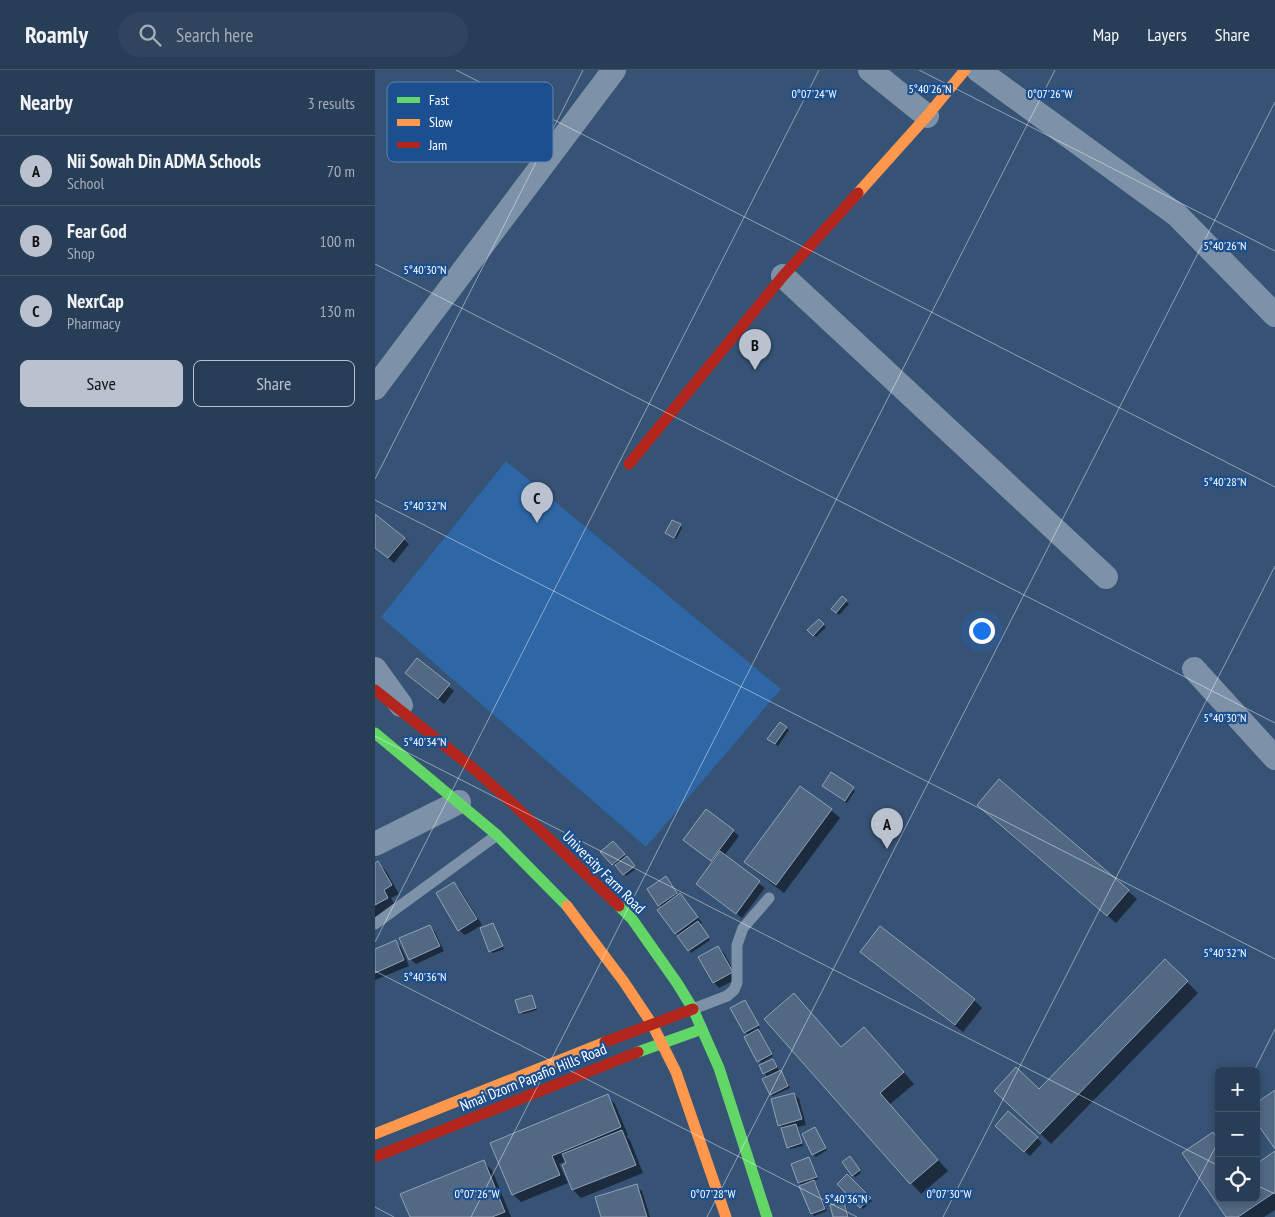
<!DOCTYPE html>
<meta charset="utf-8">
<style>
body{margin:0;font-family:"PT Sans Narrow",sans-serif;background:#30455d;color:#f1f3f6}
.controls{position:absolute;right:15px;bottom:15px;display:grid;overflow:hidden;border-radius:8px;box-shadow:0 2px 8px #0003}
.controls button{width:45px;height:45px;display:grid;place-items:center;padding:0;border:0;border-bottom:1px solid #44576d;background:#283e57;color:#f1f3f6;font:25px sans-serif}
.you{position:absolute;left:606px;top:560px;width:18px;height:18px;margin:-12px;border:4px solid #fff;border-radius:50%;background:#1a73e8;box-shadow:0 0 0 8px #1a73e833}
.badge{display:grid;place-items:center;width:32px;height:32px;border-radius:50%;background:#b9c2ce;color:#111;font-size:16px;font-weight:700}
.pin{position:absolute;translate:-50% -41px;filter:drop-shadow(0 1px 2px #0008)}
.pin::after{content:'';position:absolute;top:26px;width:18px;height:15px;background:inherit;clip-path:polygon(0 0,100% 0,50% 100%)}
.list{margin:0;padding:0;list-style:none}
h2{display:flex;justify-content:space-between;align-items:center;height:65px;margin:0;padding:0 20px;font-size:21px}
h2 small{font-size:16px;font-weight:400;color:#a5aeba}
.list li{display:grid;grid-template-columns:32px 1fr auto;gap:15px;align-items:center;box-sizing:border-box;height:70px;padding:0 20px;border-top:1px solid #44576d}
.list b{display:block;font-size:19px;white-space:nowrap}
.list p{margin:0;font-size:16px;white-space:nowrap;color:#a5aeba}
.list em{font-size:16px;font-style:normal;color:#a5aeba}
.actions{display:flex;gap:10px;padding:15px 20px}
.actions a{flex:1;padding:11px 0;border:1px solid #b9c2ce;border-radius:8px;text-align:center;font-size:18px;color:#b9c2ce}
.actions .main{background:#b9c2ce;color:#111}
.icon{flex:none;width:28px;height:28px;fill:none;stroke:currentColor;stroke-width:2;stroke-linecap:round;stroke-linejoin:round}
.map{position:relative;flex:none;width:900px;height:1147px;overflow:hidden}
header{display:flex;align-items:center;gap:30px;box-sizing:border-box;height:70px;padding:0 25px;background:#283e57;border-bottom:1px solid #44576d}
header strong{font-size:24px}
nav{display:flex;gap:28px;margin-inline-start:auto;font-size:18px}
.search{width:350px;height:45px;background:#30455d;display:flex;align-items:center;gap:12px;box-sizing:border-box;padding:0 18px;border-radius:28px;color:#a5aeba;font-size:19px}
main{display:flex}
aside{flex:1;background:#283e57}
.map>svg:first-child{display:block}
.green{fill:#2f66a5}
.shadow{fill:#0007}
.building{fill:#526984;stroke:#92a2b6}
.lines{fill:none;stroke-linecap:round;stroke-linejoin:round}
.lane{stroke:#7d92a8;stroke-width:11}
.street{stroke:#7d92a8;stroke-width:24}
.fast{stroke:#63d668;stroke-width:11}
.slow{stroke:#ff974d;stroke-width:11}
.jam{stroke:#b3261e;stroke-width:11}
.ticks{fill:none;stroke:#fff;stroke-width:1;stroke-opacity:0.45}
.labels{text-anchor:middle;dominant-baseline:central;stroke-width:4.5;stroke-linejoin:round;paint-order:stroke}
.street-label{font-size:15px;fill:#fff;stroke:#1b4f8f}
.key{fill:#1b4f8f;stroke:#5f84b1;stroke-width:1}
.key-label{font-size:14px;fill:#fff}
.ticks-label{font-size:12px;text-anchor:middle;fill:#fff;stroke:#1b4f8f;stroke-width:4.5;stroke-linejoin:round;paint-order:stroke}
</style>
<header>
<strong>Roamly</strong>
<div class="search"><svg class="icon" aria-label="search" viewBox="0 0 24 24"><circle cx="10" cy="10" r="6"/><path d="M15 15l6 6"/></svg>Search here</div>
<nav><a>Map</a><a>Layers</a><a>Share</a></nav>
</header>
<main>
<aside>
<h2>Nearby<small>3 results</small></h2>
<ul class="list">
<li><span class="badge">A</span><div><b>Nii Sowah Din ADMA Schools</b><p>School</p></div><em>70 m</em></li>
<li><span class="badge">B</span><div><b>Fear God</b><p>Shop</p></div><em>100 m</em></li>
<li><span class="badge">C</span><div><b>NexrCap</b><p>Pharmacy</p></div><em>130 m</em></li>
</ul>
<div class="actions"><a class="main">Save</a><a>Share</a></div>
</aside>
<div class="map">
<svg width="900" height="1147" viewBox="0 0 900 1147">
<rect width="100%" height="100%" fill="#365274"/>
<path class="green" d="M131,391L406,619L271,777L6,547Z"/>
<g class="shadow">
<path d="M0,445L34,474L19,493L0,477Z"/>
<path d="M305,455L307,458L301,469L294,465Z"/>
<path d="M467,528L474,534L464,545L457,539Z"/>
<path d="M444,551L451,557L441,567L434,560Z"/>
<path d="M42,590L79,621L69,634L37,609Z"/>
<path d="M405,654L414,660L403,676L396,671Z"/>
<path d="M456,704L480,721L472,733L451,718Z"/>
<path d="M624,711L762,829L741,853L612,743Z"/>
<path d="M426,717L456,740L465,748L409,823L379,800L370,792Z"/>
<path d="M358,761L364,766L349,786L390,818L367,848L328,819L338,792L315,775Z"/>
<path d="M238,773L261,799L251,806L227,782Z"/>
<path d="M3,793L11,801L24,824L16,828L21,837L0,848V794Z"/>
<path d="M293,810L303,826L310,830L327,853L325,855L335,870L316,883L301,863L287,838L273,819Z"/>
<path d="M79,813L84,818L107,855L90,865L84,860Z"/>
<path d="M118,854L129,879L118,883L115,881Z"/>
<path d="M54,856L60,862L69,881L41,894L35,889Z"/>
<path d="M20,872L26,877L34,896L0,910V880Z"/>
<path d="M343,877L349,883L363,908L344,918L339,912Z"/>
<path d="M495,890L599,930L607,938L588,962Z"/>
<path d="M790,890L823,923L676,1074L632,1031L664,1021Z"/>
<path d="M156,926L162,940L148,944L145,942Z"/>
<path d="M370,931L385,958L382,960L398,986L386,993L374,966L370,962Z"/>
<path d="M500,969L539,1014L514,1035L573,1101L546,1124L536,1113L467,978Z"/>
<path d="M400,993L405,1002L408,1004L415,1018L398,1026L396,1024L393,1008L385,996Z"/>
<path d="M419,1024L424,1029L431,1055L423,1057L428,1076L415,1079L413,1077L407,1058L405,1055Z"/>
<path d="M232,1026L240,1034L253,1065L251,1066L255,1070L268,1103L206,1128L198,1120L191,1091L184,1094L193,1113L146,1132L138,1124Z"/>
<path d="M442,1061L452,1080L441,1087L438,1084Z"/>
<path d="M627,1062L662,1068L667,1073L655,1086Z"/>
<path d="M837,1064L844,1070V1128H881L900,1083V1140L889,1147H853L809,1084Z"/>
<path d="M434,1089L443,1109L438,1111L441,1114L452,1141L439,1146L437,1144L428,1116L424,1113L418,1095Z"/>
<path d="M477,1090L486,1103L480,1107L478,1105Z"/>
<path d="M109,1092L117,1100L136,1147H36Z"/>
<path d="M472,1106L497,1131L488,1139L464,1114Z"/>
<path d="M261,1116L267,1121L275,1147H227Z"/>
<path d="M469,1133L471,1136L474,1147H459Z"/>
</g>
<g class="building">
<path d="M0,444L30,468L13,488L0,478Z"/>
<path d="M297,450L306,454L299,468L290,463Z"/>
<path d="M467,526L472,530L461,543L456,539Z"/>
<path d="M444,549L449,554L438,566L432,560Z"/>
<path d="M42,588L75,614L63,629L30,603Z"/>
<path d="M405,652L412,657L400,674L392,669Z"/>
<path d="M456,702L479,717L470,731L447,716Z"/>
<path d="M624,709L754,820L732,846L602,735Z"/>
<path d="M425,716L457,739L401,815L369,792Z"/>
<path d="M331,739L359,760L336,791L308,770Z"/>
<path d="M238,771L250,784L237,795L225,782Z"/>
<path d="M345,781L385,811L361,844L321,814Z"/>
<path d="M252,786L260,796L248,805L240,795Z"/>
<path d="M3,791L17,815L9,820L13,828L0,835V793Z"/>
<path d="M291,806L302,823L283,836L272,819Z"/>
<path d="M79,812L102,849L83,861L61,823Z"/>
<path d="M305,823L323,847L300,864L282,840Z"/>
<path d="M323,851L334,867L313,881L302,866Z"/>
<path d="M118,853L128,876L114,882L105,858Z"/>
<path d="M55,855L65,876L34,890L24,868Z"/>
<path d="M505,856L600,929L580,955L485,882Z"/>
<path d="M21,870L29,890L0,903V879Z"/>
<path d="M343,876L358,902L338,913L323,887Z"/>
<path d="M790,889L813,911L665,1064L619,1021L641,997L664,1019Z"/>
<path d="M419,923L466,977L489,957L529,1002L505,1023L563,1090L535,1114L389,949Z"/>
<path d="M157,925L161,938L144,943L140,930Z"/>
<path d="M370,930L384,955L369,963L355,938Z"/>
<path d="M383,959L397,984L382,992L369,967Z"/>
<path d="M398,989L402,997L388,1004L384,995Z"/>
<path d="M406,1000L413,1016L395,1025L387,1009Z"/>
<path d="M900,1020V1079L881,1052V1033Z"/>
<path d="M419,1023L427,1049L403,1056L396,1029Z"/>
<path d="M233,1024L246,1057L177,1086L185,1105L137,1125L115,1073Z"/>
<path d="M633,1041L663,1067L649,1082L620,1056Z"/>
<path d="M421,1054L427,1073L412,1078L406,1058Z"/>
<path d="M440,1057L451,1078L437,1085L427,1064Z"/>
<path d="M247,1060L261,1095L197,1120L187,1095L191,1093L187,1084Z"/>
<path d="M838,1062L844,1071V1128H881V1094L900,1081V1122L863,1147H851L807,1083Z"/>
<path d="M475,1086L485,1100L477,1106L467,1092Z"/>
<path d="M434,1087L442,1107L423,1113L416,1094Z"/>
<path d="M109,1090L130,1142L117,1147H35L25,1124Z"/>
<path d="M472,1104L496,1128L485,1138L462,1114Z"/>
<path d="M439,1110L450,1139L436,1144L424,1116Z"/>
<path d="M262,1114L272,1147H226L220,1127Z"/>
<path d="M469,1132L473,1147H458L455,1135Z"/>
</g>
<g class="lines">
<g class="lane">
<path d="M0,854L122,765"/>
<path d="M318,939L352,926L359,920L362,913V875L368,858L394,828"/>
</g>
<g class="street">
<path d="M495,0L552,46"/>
<path d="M603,0L802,145L900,245"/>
<path d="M408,206L731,507"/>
<path d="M0,318L239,0"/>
<path d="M0,599L26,635"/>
<path d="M819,599L900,688"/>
<path d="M0,774L84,732"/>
</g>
<g class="fast">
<path d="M0,663L122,765L192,836"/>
<path d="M244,836L257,849L302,913L318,939L344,998L392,1147"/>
<path d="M263,982L327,959"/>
</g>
<g class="slow">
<path d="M483,123L552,46L590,0"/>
<path d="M192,836L249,912L277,954L301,1002L351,1147"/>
<path d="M0,1064L230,972"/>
</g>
<g class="jam">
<path d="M254,394L408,206L483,123"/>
<path d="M0,620L99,699L138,734L244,836"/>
<path d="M230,972L318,939"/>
<path d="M0,1087L263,982"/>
</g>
</g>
<path class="ticks" d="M81,0L900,417M544,0L900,181M0,194L900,653M0,409L208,0M0,430L900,889M0,666L844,1096M0,872L444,0M0,901L482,1147M879,1001L900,959M881,1115L900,1124M0,1137L19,1147M96,1147L680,0M332,1147L900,32M568,1147L900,496M804,1147L844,1070"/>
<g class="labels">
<g class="street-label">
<text transform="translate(229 802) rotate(45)">University Farm Road</text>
<text transform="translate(158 1007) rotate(-22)">Nmai Dzorn Papafio Hills Road</text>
</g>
</g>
<rect x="12" y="12" width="166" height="80" rx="8" class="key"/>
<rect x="22" y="27" width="23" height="6" fill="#63d668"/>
<rect x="22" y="49" width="23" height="7" fill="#ff974d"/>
<rect x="22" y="72" width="23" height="6" fill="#b3261e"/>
<g class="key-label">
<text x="54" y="35">Fast</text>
<text x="54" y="57">Slow</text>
<text x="54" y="80">Jam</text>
</g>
<g class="ticks-label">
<text x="555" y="23">5°40'26"N</text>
<text x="439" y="28">0°07'24"W</text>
<text x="675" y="28">0°07'26"W</text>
<text x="850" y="180">5°40'26"N</text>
<text x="50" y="204">5°40'30"N</text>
<text x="850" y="416">5°40'28"N</text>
<text x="50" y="440">5°40'32"N</text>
<text x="850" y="652">5°40'30"N</text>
<text x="50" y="676">5°40'34"N</text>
<text x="850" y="887">5°40'32"N</text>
<text x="50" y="911">5°40'36"N</text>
<text x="102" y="1128">0°07'26"W</text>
<text x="338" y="1128">0°07'28"W</text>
<text x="574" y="1128">0°07'30"W</text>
<text x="471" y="1133">5°40'36"N</text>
</g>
</svg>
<div class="controls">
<button>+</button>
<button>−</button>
<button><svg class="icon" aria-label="locate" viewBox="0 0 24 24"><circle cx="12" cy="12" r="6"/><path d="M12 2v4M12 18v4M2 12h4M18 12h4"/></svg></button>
</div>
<div class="you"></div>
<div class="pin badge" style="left:512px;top:779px">A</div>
<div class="pin badge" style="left:380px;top:300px">B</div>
<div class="pin badge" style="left:162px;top:453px">C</div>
</div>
</main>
